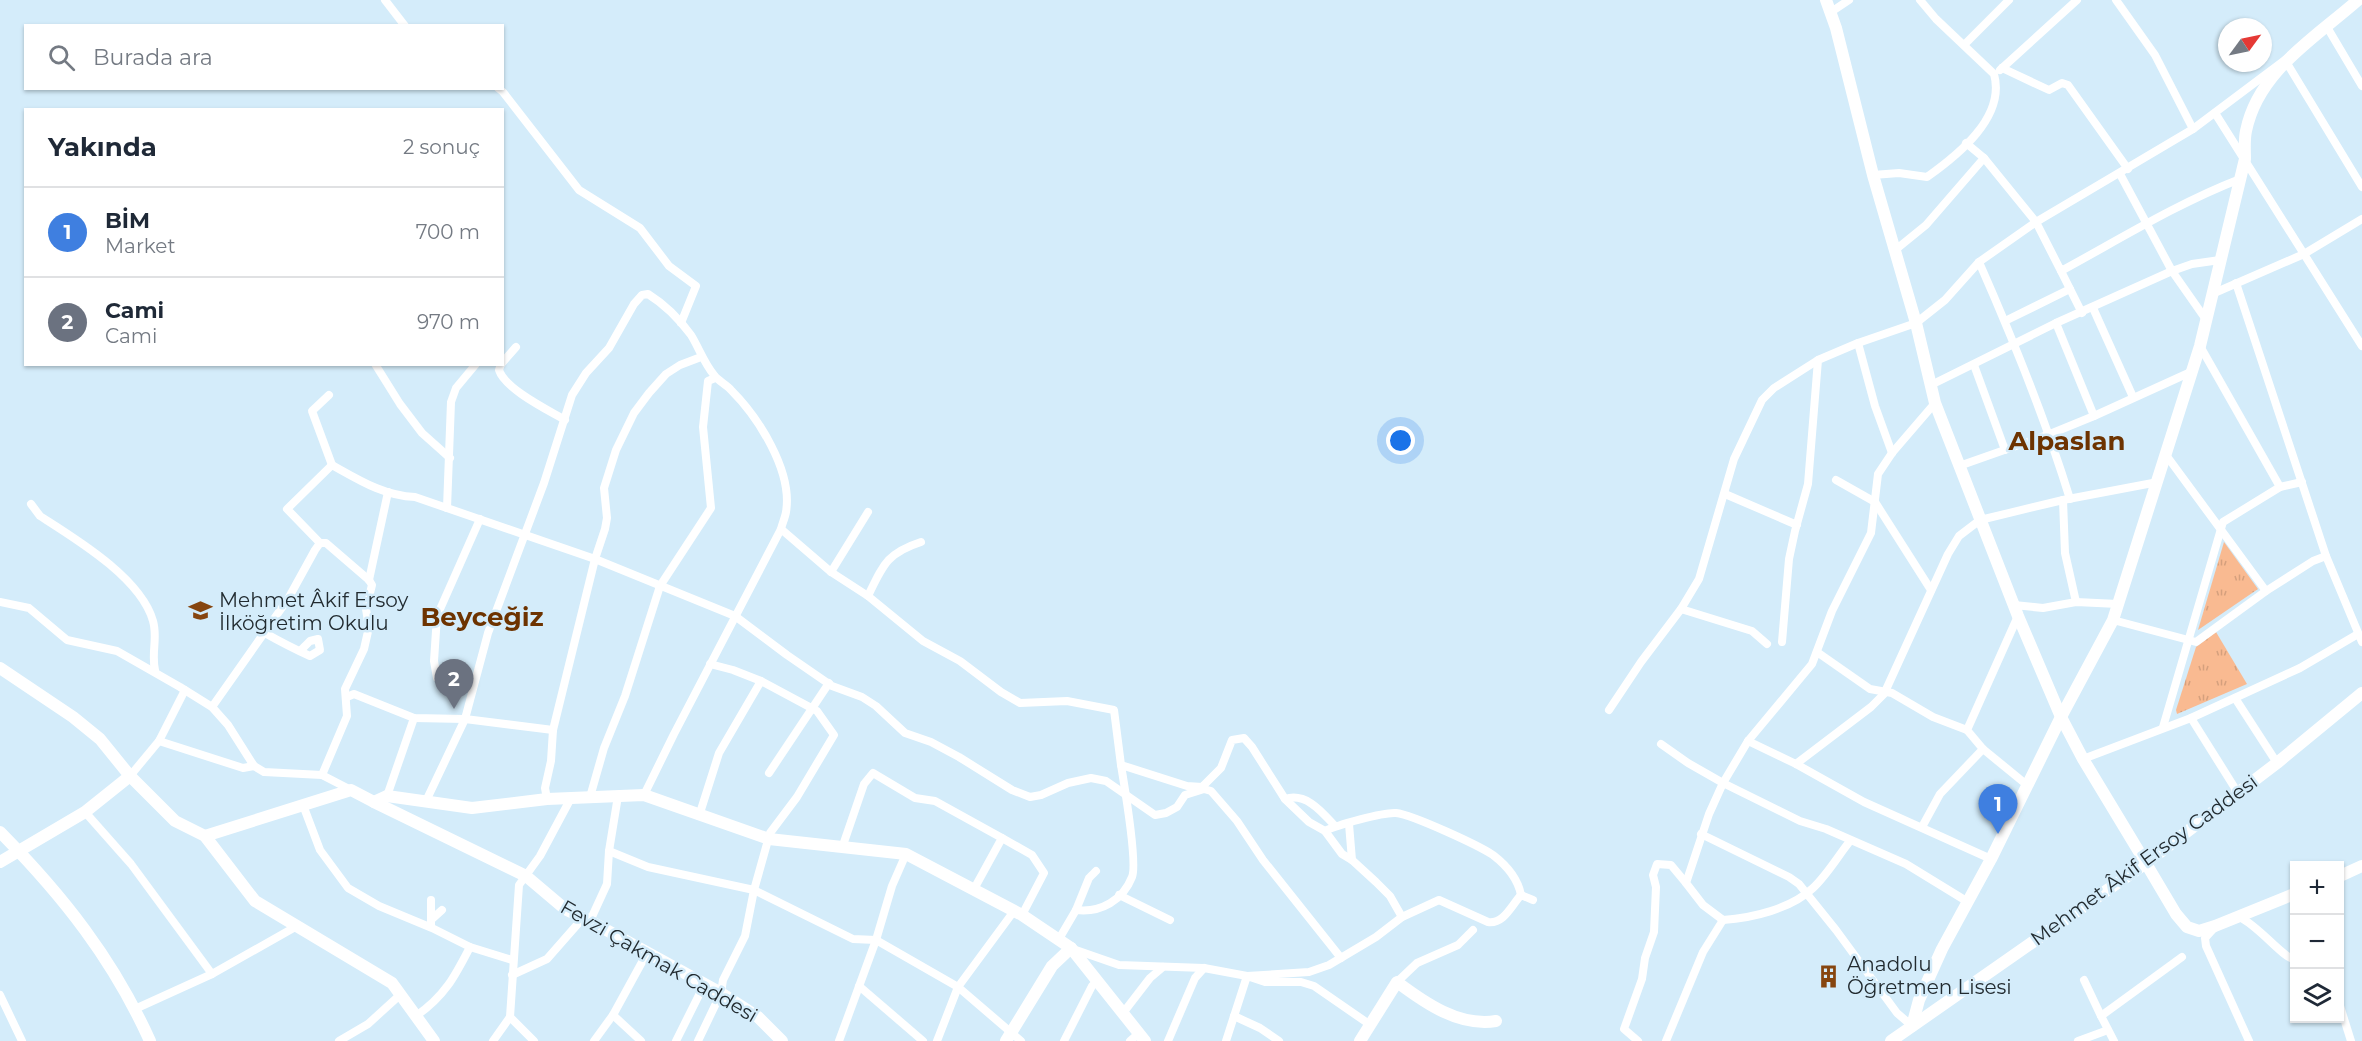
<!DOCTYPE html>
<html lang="tr">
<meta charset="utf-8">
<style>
body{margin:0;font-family:Montserrat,sans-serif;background:#f2f2f3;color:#1f2937}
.controls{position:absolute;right:18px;bottom:18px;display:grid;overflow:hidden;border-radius:0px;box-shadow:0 2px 4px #0004}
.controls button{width:54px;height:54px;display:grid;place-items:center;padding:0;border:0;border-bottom:2px solid #e0e1e3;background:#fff;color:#1f2937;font:30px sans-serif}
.compass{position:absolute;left:2218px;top:18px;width:54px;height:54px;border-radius:50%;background:#fff;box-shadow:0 2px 4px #0004;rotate:57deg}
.you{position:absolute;left:1401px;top:441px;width:21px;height:21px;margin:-15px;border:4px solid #fff;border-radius:50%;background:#1a73e8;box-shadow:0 0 0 9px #1a73e833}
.badge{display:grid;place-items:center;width:39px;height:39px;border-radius:50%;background:#0b8043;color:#fff;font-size:20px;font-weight:700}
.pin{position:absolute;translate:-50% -50px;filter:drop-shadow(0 2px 3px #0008)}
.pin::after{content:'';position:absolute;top:32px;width:21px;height:18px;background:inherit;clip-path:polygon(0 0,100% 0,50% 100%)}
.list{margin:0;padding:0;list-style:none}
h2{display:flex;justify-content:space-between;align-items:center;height:78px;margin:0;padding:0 24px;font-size:26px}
h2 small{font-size:20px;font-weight:400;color:#747a83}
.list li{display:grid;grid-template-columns:39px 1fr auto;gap:18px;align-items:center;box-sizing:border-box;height:90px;padding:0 24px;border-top:2px solid #e0e1e3}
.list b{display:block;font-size:22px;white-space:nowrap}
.list p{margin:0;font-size:20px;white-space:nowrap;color:#747a83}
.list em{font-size:20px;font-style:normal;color:#747a83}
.icon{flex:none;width:33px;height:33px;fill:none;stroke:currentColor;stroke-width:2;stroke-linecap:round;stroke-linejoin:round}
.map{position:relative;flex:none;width:2362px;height:1041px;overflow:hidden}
.search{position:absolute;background:#fff;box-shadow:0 2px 4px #0004;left:24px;top:24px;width:480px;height:66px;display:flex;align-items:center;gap:15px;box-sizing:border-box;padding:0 21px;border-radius:0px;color:#747a83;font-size:22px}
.panel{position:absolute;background:#fff;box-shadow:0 2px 4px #0004;left:24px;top:108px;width:480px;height:258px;border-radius:0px}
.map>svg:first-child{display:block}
.park{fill:url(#park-tufts)}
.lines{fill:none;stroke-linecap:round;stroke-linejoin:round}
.street{stroke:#fff;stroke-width:8}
.secondary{stroke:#fff;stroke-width:12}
.labels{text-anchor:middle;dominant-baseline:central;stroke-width:5;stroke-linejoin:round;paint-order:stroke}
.poi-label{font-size:20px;fill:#222b30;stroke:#d4ecfa;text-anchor:start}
.street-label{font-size:20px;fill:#222b30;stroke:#d4ecfa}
.district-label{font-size:26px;font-weight:bold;fill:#6d3300;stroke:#d4ecfa}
</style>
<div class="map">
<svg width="2362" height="1041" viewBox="0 0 2362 1041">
<defs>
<pattern id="park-tufts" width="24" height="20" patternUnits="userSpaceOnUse" patternTransform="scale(1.5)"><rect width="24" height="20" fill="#f9ba91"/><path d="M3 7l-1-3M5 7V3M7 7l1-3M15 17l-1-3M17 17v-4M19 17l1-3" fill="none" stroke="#d5a07d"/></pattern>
</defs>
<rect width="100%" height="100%" fill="#d4ecfa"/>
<g class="park">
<path d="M2224,542L2258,589L2198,630Z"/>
<path d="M2216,632L2247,684L2177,714L2176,710L2196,647Z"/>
</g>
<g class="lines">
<g class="street">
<path d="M385,0L405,26"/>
<path d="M2116,0L2155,55L2193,129"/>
<path d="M1831,12L1849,0"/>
<path d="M2327,27L2362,86"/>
<path d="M1964,45L2009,0"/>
<path d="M2002,68L2049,90L2062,83L2068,85L2128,169"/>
<path d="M2000,70L2077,0"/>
<path d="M498,88L503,92L579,190L640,228L669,266L696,286L681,323"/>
<path d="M2215,113L2362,346"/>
<path d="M1966,143L1984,158"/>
<path d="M2120,174L2172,271L2207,321"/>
<path d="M1873,175L1899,173L1927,177C1958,155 2006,117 1994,74L1936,19L1920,0"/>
<path d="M1894,251L1926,225L1984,158L2036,222L2061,271C2120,239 2178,203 2240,179"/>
<path d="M1979,262C2013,339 2045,418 2070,499"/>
<path d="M2061,271L2082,313"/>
<path d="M2236,283L2326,556L2362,642"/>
<path d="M2212,294L2304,254L2362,219"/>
<path d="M2093,308L2133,397"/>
<path d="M2005,321L2070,289"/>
<path d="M2056,323L2094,416"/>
<path d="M1858,343L1875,406L1892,453"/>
<path d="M2200,346L2280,487"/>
<path d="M502,363L516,347"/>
<path d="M375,364L400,404L422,433L450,458"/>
<path d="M501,364L499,370C505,389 548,410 565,420"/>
<path d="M1974,365L2005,450"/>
<path d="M1931,385L2056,323L2172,271L2192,264L2220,260"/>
<path d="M329,395L312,411L332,465"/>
<path d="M2166,455L2266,591L2313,561L2326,556"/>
<path d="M1959,466L2050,434L2094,416L2193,371"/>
<path d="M1836,480L1875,502L1931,590"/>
<path d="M1725,494L1797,525"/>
<path d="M2063,500L2065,553L2076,602"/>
<path d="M31,504L40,516C76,539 141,578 153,621C158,638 151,653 155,670"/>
<path d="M447,508L451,402L456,388L476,364"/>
<path d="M781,529L831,572L868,596L923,641L960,661L1001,692L1020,703L1067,701L1114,710L1121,765"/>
<path d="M320,543L287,509L332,465C359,480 384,496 415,497L595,559L735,616L787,655L832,686L862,697L876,706L905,733L931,742L959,757L1012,790L1030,797L1041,795L1068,783L1091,778L1106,781L1155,815L1166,813L1177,807L1185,795L1204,789L1211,791L1237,821L1263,860L1341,958"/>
<path d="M831,572L868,512"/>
<path d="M369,580L388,492"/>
<path d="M868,596C883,565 887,553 921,542"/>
<path d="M0,602L29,608L67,640L117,651L180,687L212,707L228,725L254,766L264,772L322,775L351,790"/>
<path d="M2014,605L2043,608L2076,602L2118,604"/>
<path d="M1681,609L1752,631L1767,644"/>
<path d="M2018,616L1967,730L1983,749L2027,785"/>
<path d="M2113,620L2196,642L2266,591"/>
<path d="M263,632C279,641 294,649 310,656L320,650L318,639L310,641L300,651"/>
<path d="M1782,642L1789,559L1795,531L1808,484L1818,360L1858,343L1916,323L1945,300L1979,262L2036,222L2193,129L2285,60L2362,187"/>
<path d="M1817,652L1870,689L1892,693L1933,717L1967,730"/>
<path d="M473,686L455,687L437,678L434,661L437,616L480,519"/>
<path d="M347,697L354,694L414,718L465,719L553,730"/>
<path d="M2235,698L2277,763"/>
<path d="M212,707L288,599L315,550L320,543H326L369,580L372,585L366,609L369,627L364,649L345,689L347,716L322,775"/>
<path d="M1609,710L1641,662L1681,609L1699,579L1734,459L1762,400L1774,388L1818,360"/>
<path d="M2191,718L2238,793"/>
<path d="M2163,727L2223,522L2280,487L2302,482"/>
<path d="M159,741L243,768L254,766"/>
<path d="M1748,741L1796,764L1864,802L1991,859"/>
<path d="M1661,744L1688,763L1723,783L1800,821L1826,829L1906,864L1968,902"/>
<path d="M2083,759L2191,718L2300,668L2358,634"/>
<path d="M1796,764L1871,707L1884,694L1948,554L1959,536L1980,520L2063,500L2158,482"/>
<path d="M769,773L829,683"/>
<path d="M130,776L159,741L185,690"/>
<path d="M387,796L414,718"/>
<path d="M590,797L604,748L625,696L660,586L711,508L703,427L708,381L715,378"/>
<path d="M547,799L545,788L551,761L553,730L595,559L605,529L607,518L604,488L616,450L634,413L649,393L666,374L680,365L701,357"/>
<path d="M1285,799C1306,792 1322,812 1335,826"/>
<path d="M426,801L465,719L488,633L544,483L572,395L586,373L609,348L634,304L642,295L648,294C664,304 680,320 691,335C699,348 704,363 714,375C718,381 726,384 731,390C758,417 793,471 786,512C785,518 782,524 781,529L674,734L644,795"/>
<path d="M303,805L320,850L348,888L379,906L432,928L470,947L512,960"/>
<path d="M85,812L131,864L212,974"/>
<path d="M699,816L719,753L761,681"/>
<path d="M1349,824L1352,860"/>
<path d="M1922,827L1940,794L1983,749"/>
<path d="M1325,831C1337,825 1383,812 1396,813C1413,815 1478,845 1493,855C1506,865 1518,879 1521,895"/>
<path d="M1701,834L1789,877L1799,884L1836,930L1897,1013L1912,1026"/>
<path d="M1002,838L1032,855L1044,873L1022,915"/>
<path d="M1850,841C1838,856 1827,875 1813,888C1791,909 1752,918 1723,920L1703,905L1686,883L1709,814L1723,783L1748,741L1812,664L1832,611L1871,533L1878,474L1892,453L1935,403"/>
<path d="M842,848L864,784L873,773L915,798L935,801L1002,838L974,889"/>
<path d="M609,851L648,867L754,890L853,939L876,940L958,987L1021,1041"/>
<path d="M1119,895L1170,920"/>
<path d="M431,900V927"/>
<path d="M1076,910L1089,878L1096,871"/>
<path d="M2239,917C2257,924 2284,959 2294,959"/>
<path d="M432,919L442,910"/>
<path d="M590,921L607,884L609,851L618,796"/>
<path d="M2215,927L2205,938L2206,946L2249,1041"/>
<path d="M1059,939L1076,910C1101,913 1123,900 1132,877C1138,863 1124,784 1121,765L1187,786L1202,787L1221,768L1232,740L1244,738L1252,747L1285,799L1309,822L1325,831L1342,854L1352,860L1376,882L1390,896L1402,917"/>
<path d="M1073,949L1119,965L1204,968L1247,976L1309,972L1329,965L1376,937L1402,917L1439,900L1488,922C1504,924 1511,906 1521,895L1533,900"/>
<path d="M512,975L547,959L583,918"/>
<path d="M2084,980L2101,1016"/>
<path d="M1397,982L1417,963L1458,945L1473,930"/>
<path d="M859,986L923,1041"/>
<path d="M0,995L22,1041"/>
<path d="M2340,1006L2351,1041"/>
<path d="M135,1009L212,974L297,926"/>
<path d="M1123,1013L1150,978L1163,967"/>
<path d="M613,1015L641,1041"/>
<path d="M416,1016C445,996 455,976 470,947"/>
<path d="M1234,1016L1260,1028L1279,1041"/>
<path d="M510,1017L534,1041"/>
<path d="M339,1041L368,1024L401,994"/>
<path d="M493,1041L510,1017L519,885L540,856L571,798"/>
<path d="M594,1041L613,1015L647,953"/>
<path d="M676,1041L704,985"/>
<path d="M698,1041L721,993L723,980L745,936L754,890L770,833L797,797L834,735L817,711L761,681L733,670L710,664"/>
<path d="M839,1041L876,940L892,886L906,854"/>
<path d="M937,1041L958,987L1014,911"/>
<path d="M1064,1041L1092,986L1098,980"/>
<path d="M1130,1041L1138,1034"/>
<path d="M1168,1041L1195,978L1204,968"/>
<path d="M1226,1041L1247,976L1265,982H1301L1314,986L1369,1024"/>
<path d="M1638,1041L1624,1029L1642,979L1645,958L1654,932L1656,887L1653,875L1657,864L1671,865L1686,883"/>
<path d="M1666,1041L1703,952L1723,920"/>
<path d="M2078,1041L2108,1030"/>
<path d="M2114,1041L2101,1016L2182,957"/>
</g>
<g class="secondary">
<path d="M1826,0L1836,28L1873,175L1916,323L1935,403L2018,616L2061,717L2083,759L2141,855L2176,914L2187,927L2199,931L2215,926L2294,894"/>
<path d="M0,668L73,717L100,739L130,776L175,821L205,836L255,901L392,983L434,1041"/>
<path d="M374,802L526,876L565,909L590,921L721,993L758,1017L782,1041"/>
<path d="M0,832C63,896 113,959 150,1041"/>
<path d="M205,836L351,790L374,802L387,796L472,808L547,799L644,795L769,839L906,854L1022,915L1071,948L1145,1041"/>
<path d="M0,862L85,812L130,776"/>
<path d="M2340,876L2362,866"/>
<path d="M1912,1026L1919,1000L1942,949L1991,859L2061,717L2113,620L2200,346L2245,159C2245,150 2244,140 2246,131C2258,71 2315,38 2358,0"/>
<path d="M1006,1041L1052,966L1071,948"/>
<path d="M1360,1041L1397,982C1425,1003 1459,1027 1496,1021"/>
<path d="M1891,1041L2146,863L2277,763L2362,693"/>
</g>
</g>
<defs>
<symbol id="school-bare" viewBox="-9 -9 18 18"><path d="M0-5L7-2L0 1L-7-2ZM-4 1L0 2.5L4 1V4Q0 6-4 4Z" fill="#86450f" stroke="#d4ecfa" stroke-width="2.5" paint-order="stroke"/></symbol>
<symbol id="building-bare" viewBox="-9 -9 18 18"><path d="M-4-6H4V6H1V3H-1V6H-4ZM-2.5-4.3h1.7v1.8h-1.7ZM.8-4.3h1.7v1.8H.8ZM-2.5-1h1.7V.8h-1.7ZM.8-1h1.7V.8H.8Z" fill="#86450f" stroke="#d4ecfa" stroke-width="2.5" paint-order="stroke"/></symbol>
</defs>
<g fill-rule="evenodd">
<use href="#school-bare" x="184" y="594" width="33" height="33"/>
<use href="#building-bare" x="1812" y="960" width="33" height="33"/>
</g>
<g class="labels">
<g class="poi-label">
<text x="219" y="600">Mehmet Âkif Ersoy<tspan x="219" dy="23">İlköğretim Okulu</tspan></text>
<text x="1847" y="964">Anadolu<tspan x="1847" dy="23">Öğretmen Lisesi</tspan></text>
</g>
<g class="street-label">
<text transform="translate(2144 860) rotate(-36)">Mehmet Âkif Ersoy Caddesi</text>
<text transform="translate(659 961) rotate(30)">Fevzi Çakmak Caddesi</text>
</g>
<g class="district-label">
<text x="2067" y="441">Alpaslan</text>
<text x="482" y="617">Beyceğiz</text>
</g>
</g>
</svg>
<div class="controls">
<button>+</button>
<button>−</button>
<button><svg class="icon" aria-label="layers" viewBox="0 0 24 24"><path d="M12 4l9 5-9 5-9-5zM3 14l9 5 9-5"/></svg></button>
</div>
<svg class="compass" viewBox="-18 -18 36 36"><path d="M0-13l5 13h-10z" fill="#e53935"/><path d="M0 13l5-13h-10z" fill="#747a83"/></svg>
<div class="you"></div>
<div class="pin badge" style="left:1998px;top:834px;background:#3f7fe0">1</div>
<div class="pin badge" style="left:454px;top:709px;background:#6b7280">2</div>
<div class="search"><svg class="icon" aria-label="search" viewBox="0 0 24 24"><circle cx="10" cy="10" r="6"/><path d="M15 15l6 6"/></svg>Burada ara</div>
<section class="panel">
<h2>Yakında<small>2 sonuç</small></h2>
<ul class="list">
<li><span class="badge" style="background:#3f7fe0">1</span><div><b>BİM</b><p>Market</p></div><em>700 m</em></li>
<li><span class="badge" style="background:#6b7280">2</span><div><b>Cami</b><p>Cami</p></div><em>970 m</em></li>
</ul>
</section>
</div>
